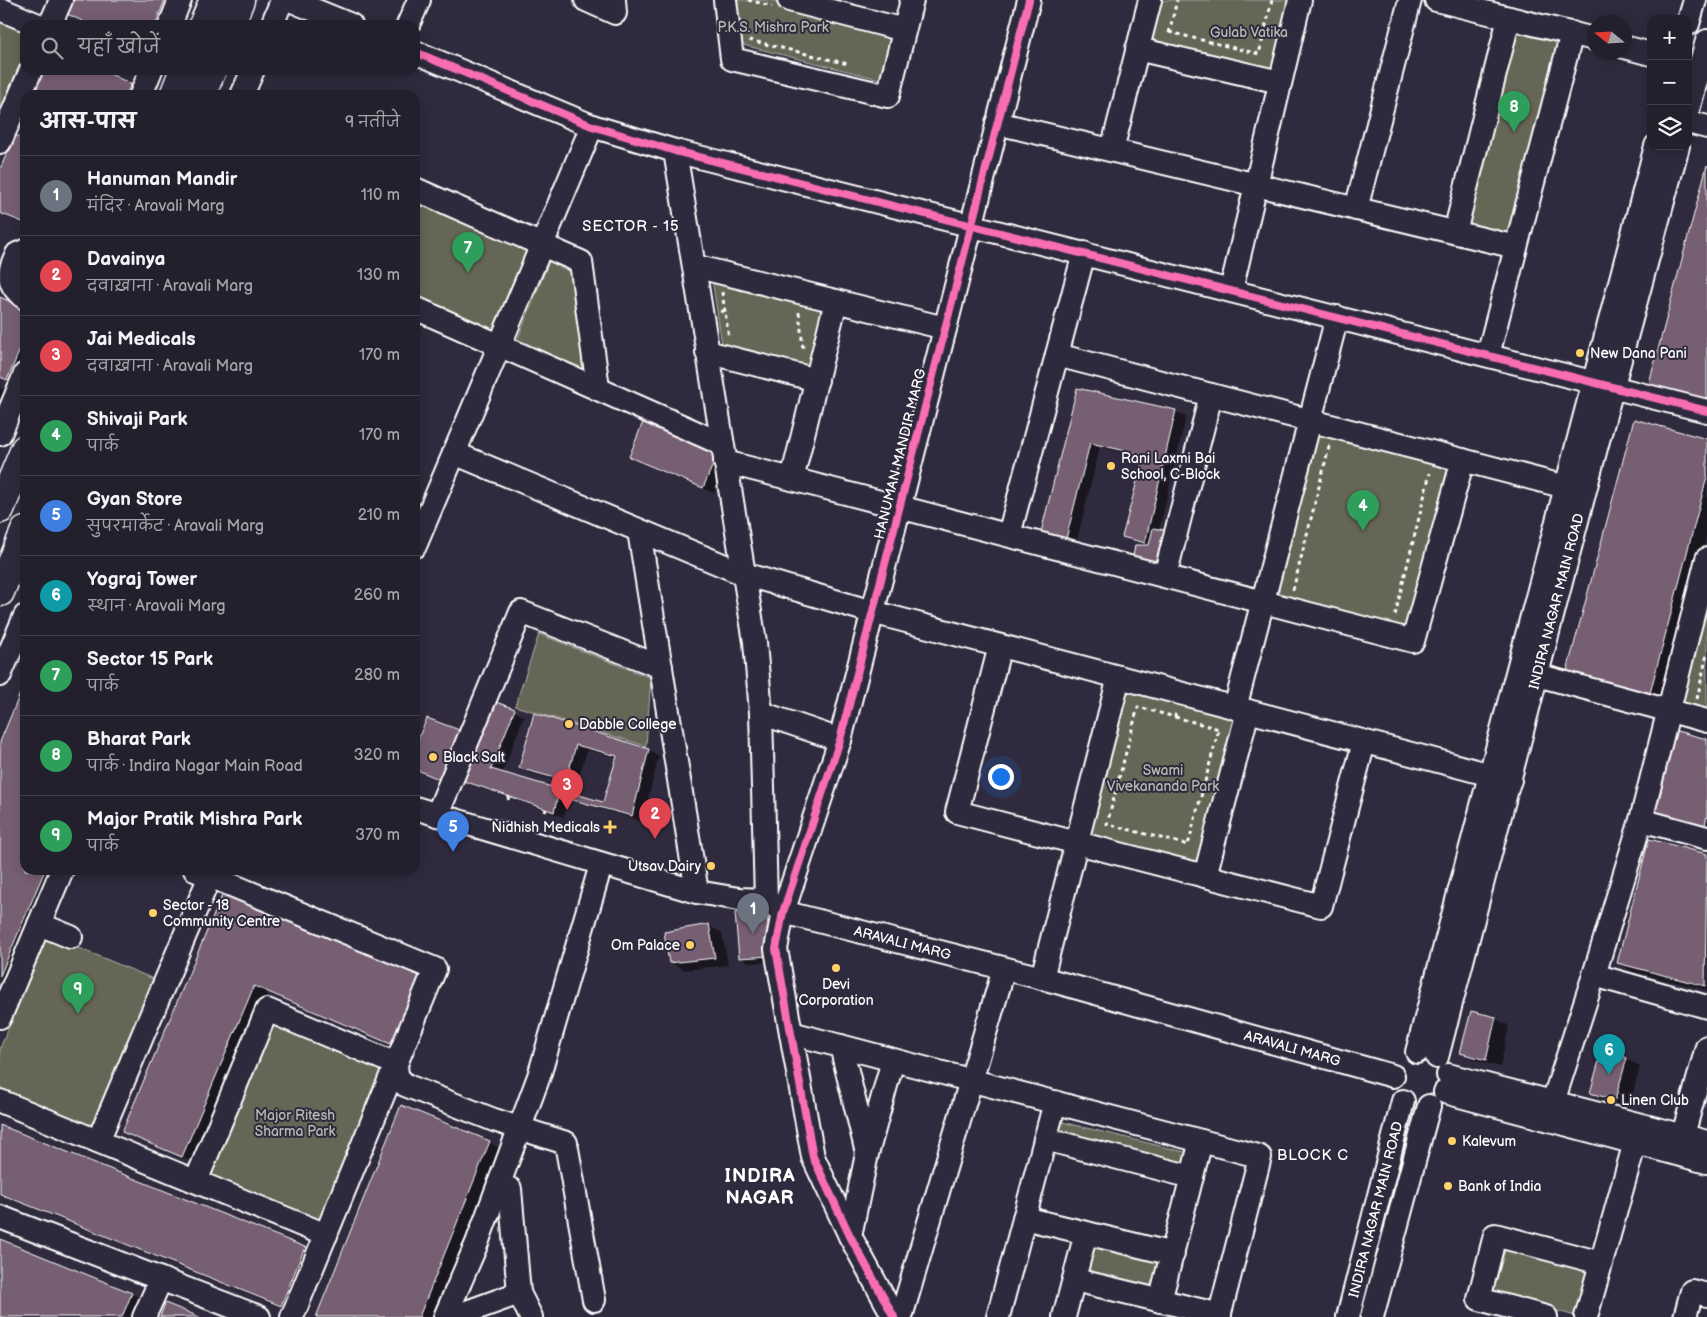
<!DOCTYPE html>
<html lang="hi">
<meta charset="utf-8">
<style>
body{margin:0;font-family:"Balsamiq Sans","Playpen Sans Deva",sans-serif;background:#2b2836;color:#f1f3f6}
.controls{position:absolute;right:15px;top:15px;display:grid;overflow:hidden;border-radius:10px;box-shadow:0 2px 12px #0003}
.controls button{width:45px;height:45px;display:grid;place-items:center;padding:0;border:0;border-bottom:1px solid #403e4a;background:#23202e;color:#f1f3f6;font:25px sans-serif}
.compass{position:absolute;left:1587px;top:15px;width:45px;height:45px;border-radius:50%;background:#23202e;box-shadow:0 2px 12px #0003;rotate:288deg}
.you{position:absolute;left:1000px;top:776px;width:18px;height:18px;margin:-12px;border:4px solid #fff;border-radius:50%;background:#1a73e8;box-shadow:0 0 0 8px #1a73e833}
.badge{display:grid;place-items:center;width:32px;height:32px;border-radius:50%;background:#ffd166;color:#fff;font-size:16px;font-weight:700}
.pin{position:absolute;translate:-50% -41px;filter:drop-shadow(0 1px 2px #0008)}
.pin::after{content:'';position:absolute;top:26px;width:18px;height:15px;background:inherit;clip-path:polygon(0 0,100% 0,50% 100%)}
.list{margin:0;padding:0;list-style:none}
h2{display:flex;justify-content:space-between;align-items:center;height:65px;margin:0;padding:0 20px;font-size:21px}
h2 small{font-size:16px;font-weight:400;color:#a3a3aa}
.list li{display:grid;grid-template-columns:32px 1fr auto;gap:15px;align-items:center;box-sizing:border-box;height:80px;padding:0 20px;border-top:1px solid #403e4a}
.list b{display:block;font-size:19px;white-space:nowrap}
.list p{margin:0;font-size:16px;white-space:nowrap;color:#a3a3aa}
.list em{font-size:16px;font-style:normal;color:#a3a3aa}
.icon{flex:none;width:28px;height:28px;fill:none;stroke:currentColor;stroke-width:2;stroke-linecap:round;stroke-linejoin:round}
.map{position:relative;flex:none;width:1707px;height:1317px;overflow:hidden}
.search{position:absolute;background:#23202e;box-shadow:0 2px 12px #0003;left:20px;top:20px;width:400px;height:55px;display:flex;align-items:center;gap:12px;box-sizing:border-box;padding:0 18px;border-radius:15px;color:#a3a3aa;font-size:19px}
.panel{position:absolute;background:#23202e;box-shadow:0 2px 12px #0003;left:20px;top:90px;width:400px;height:785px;border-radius:15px}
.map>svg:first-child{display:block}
.green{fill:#656657;stroke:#b2b2ab}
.shadow{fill:#0007}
.building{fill:#775f73;stroke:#fff}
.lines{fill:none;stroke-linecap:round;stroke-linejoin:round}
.minor-casing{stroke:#fff;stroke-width:26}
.highway-casing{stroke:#fff;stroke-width:31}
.path{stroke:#fff;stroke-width:3;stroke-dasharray:4 4;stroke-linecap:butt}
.minor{stroke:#2f2a3d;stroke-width:22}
.highway{stroke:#2f2a3d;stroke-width:28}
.cycleway-casing{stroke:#2f2a3d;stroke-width:11}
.cycleway{stroke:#f96db3;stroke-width:8}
.poi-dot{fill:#ffd166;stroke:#2f2a3d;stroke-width:2}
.labels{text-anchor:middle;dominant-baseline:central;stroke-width:4;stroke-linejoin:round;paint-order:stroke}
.park-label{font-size:14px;fill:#babab3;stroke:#2f2a3d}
.poi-label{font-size:14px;fill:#fff;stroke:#2f2a3d;text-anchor:start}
.street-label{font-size:14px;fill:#fff;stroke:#2f2a3d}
.neighbourhood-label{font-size:15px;letter-spacing:1px;fill:#fff;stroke:#2f2a3d}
.district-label{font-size:19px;font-weight:bold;letter-spacing:1px;fill:#fff;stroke:#2f2a3d}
</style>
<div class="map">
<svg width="1707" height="1317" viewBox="0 0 1707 1317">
<rect width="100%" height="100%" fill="#2f2a3d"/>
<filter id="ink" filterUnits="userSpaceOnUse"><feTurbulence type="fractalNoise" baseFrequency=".02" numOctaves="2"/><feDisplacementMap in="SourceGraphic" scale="10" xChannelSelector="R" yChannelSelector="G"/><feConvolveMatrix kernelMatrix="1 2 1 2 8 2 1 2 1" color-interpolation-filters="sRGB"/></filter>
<g filter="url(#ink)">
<g class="green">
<path d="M734,0H770L894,32L883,80L739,44Z"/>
<path d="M1159,0H1290L1272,70L1149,40Z"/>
<path d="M0,18L25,28V55L2,111L0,110Z"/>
<path d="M1516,31L1559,41L1511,234L1468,223Z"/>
<path d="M415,195L533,246L496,335L415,301Z"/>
<path d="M550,259L571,268L586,371L517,341Z"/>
<path d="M711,273L826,305L809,368L722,344Z"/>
<path d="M1319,433L1448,466L1406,629L1277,596Z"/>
<path d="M1702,615L1707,616V712L1678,705Z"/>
<path d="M539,634L651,678L646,746L515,706Z"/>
<path d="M1126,691L1237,719L1200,865L1089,837Z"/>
<path d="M48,935L156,980L93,1129L0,1089V1048Z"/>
<path d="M271,1024L382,1070L318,1223L207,1177Z"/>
<path d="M1058,1121L1197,1155L1189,1185L1051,1151Z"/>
<path d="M1093,1239L1169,1258L1159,1301L1082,1282Z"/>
<path d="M1506,1247L1588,1270L1575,1316L1493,1293Z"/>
</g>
<g class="shadow">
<path d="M74,0H182L171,25H90L68,13Z"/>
<path d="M44,70H99L143,92L142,95H33Z"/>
<path d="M25,140V224L0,213V172Z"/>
<path d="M0,298L25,310V377L21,387L0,378Z"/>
<path d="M0,388L17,397L0,437Z"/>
<path d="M1078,389L1176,412L1186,417L1159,530L1170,535L1162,565L1141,560L1145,546L1124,537L1145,458L1100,447L1076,544L1052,538L1042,532Z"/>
<path d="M1707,440V535L1663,699L1582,678L1569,670Z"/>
<path d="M729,455L714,493L630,457Z"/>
<path d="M25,685V870H61L0,1015V745Z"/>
<path d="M496,704L524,716L502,774L603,804L618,758L587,750L576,786L530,773L520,767L535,715L649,750L659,756L642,821L568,800L564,817L475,786L465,780Z"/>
<path d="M1707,740V829L1667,818L1653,810Z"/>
<path d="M1650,841L1707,855V990L1632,971L1619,963Z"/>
<path d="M223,895L407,1052L268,993L196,1164L124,1131Z"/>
<path d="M766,910L776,916L781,961L750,963L740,957Z"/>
<path d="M709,926L722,933L728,965L684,970L670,962Z"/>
<path d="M1471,1013L1496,1019L1509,1026L1500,1067L1475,1060L1461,1052Z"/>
<path d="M1603,1051L1627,1059L1640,1067L1629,1107L1605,1100L1592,1092Z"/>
<path d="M0,1127L304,1248L317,1256L295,1313L0,1195Z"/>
<path d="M489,1142L502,1150L435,1317H317Z"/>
<path d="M0,1240L132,1294L145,1301L139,1317H0Z"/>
</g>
<g class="building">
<path d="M72,0H165L155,25H91L67,14Z"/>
<path d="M42,70H102L131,84L126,95H32Z"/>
<path d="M25,111V129L19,126Z"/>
<path d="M15,135L25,139V223L0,213V169Z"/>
<path d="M1707,165V403L1648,387Z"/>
<path d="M0,297L25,308V338L7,380L0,377Z"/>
<path d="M1077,388L1176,410L1145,543L1122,537L1144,455L1090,443L1066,539L1041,532Z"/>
<path d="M645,417L720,448L703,488L629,457Z"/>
<path d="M1634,419L1707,439V477L1650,693L1567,671Z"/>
<path d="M1153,528L1164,530L1155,563L1133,557L1135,545H1149Z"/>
<path d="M24,684L25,870H45L0,976V742Z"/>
<path d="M496,702L515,709L491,769L603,802L617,756L576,745L566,781L519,768L534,713L649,749L632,816L558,796L554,812L464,781Z"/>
<path d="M427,718L462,731L441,780L415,769V746Z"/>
<path d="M1673,730L1707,739V815L1705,825L1652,811Z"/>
<path d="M1649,839L1707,854L1705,986L1617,963Z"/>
<path d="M223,893L422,977L393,1045L254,986L182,1157L122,1132Z"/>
<path d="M766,909L772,956L739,958L735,913Z"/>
<path d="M709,924L715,958L669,963L664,932Z"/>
<path d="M1471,1011L1496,1017L1486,1060L1460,1053Z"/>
<path d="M1602,1050L1627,1058L1615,1100L1590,1093Z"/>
<path d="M401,1105L490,1141L419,1317H316Z"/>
<path d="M0,1125L305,1247L281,1306L0,1194Z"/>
<path d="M0,1239L132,1293L122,1317H0Z"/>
<path d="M165,1303L200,1317H160Z"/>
</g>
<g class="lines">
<defs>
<g id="minor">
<path d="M290,0L351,25"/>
<path d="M586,0L615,13L614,0"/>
<path d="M725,0L732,59L888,96L912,0"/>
<path d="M789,0L904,30"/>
<path d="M1436,0L1594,39"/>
<path d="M0,9L38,25"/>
<path d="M1688,24L1695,0"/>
<path d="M50,25L61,0"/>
<path d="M170,25L180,0"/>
<path d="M272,25L282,0"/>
<path d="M408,25L419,0"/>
<path d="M1624,47L1651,54"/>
<path d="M1137,49L1280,82"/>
<path d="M415,52L592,126L675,151L1707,411"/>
<path d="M141,95L151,70"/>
<path d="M242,95L253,70"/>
<path d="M1688,110L1707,41"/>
<path d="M1688,122L1707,127"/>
<path d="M997,123L1516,247"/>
<path d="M0,142L31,70"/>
<path d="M1112,150L1150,0"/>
<path d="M675,151L755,642L761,713L766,900"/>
<path d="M415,189L581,262L598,388"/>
<path d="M1356,209L1410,0"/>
<path d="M1455,232L1509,18"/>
<path d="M25,251L17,254C7,272 7,285 25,298"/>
<path d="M694,266L945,328"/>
<path d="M1231,290L1300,0"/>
<path d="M415,308L722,444"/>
<path d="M707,352L817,380"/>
<path d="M1057,355L1566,487"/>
<path d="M1488,355L1572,33"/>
<path d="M0,434L25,374"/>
<path d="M454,453L744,574L872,612L1510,780"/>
<path d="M725,462L792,479L836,301"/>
<path d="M792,479L1413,641L1463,460"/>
<path d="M639,531L697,892"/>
<path d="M1009,535L1084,253"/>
<path d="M415,546L592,126"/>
<path d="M1165,576L1211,395"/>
<path d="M1000,646L957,812L1321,906L1364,742"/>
<path d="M0,675L25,616"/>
<path d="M1537,675L1707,721"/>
<path d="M1235,708L1337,317"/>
<path d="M761,713L840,740"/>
<path id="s1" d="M415,808L697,892L739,899L766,900L783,912L1042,978L1393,1076"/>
<path d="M437,815L521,612L661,667"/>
<path d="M1641,820L1707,838"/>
<path d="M195,870L435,969L292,1317"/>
<path d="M1205,876L1248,711"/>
<path d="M39,924L71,937"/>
<path d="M1594,975L1707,1007"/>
<path d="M1042,978L1119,677"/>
<path d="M0,1017L62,870"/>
<path d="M791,1033L1258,1156L1260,1157L1219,1317"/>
<path d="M841,1046L867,1153"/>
<path d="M1417,1052L1656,146"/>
<path id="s2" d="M1437,1057L1596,448L1678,146"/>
<path d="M1448,1075L1707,1142"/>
<path d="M1445,1092L1707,1162"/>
<path d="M0,1101L326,1235"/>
<path d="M1553,1102L1594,975L1641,820L1707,559"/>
<path d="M1045,1139L1192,1177"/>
<path d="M98,1141L210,876"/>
<path d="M1679,1150L1707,1047"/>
<path d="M196,1181L267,1010L396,1064L397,1076L405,1085L494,1120L566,1143L594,1300"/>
<path d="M499,1184L510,1189L519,1293L531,1317"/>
<path d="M0,1217L259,1317"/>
<path d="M1024,1218L1173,1254"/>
<path d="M850,1236L867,1154L893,1060"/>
<path d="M1075,1280L1220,1315"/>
<path d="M1160,1301L1201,1141"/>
<path d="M144,1317L161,1279"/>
<path d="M445,1317L477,1243L539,1076L601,865"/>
<path d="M453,1317L519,1293"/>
<path d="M894,1317L850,1236L813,1157L776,949L783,912L840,740L1029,0"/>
<path d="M901,1317L1004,969"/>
<path d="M998,1317L1055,1102"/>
<path d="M1064,1317L1086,1233"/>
<path id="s3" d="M1348,1317L1403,1101"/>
<path d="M1372,1317L1429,1106"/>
<path d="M1546,1317L1479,1299L1495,1235L1601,1263"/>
<path d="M1586,1317L1639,1128"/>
<path d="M1685,1317L1692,1291L1707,1295"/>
</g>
<g id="highway">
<path d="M203,25L214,0"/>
<path d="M230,25L240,0"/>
<path d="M174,95L184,70"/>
<path d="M201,95L212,70"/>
<path d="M0,509L25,449"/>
<path d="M0,592L25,531"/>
</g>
</defs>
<use href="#minor" class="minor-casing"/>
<use href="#highway" class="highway-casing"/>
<g class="path">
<path d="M748,0L772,6"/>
<path d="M1169,32L1259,54L1272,0"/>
<path d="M1169,33L1177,0"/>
<path d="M749,40L848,64"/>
<path d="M722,292L725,312"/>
<path d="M720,311L725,312L729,338"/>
<path d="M799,312L803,348"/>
<path d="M1293,590L1329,447L1332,448"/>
<path d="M1395,615L1430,473"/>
<path d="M1697,699L1707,654"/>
<path d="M1175,717L1219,729L1188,845L1107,824L1138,707L1175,717L1176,711"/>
<path d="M508,800L509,796"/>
<path d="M545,812L546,809"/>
</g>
<use href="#minor" class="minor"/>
<use href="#highway" class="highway"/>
<defs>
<g id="cycleway">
<path d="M415,52L592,126L675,151L1707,411"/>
<path d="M894,1317L850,1236L813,1157L776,949L783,912L840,740L1029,0"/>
</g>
</defs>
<use href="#cycleway" class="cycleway-casing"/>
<use href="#cycleway" class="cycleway"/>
</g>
</g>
<g class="poi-dot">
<circle cx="1580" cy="353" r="5"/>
<circle cx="1111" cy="466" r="5"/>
<circle cx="569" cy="724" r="5"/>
<circle cx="433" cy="757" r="5"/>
<path d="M607.5 819.5h5v5h5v5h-5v5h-5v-5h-5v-5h5z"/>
<circle cx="711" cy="866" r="5"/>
<circle cx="153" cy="913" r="5"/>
<circle cx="690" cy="945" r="5"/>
<circle cx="836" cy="968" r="5"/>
<circle cx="1611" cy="1100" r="5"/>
<circle cx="1452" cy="1141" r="5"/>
<circle cx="1448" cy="1186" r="5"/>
</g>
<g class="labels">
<g class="park-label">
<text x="773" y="27">P.K.S. Mishra Park</text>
<text x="1249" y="32">Gulab Vatika</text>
<text x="1163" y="770">Swami<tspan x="1163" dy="16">Vivekananda Park</tspan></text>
<text x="295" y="1115">Major Ritesh<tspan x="295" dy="16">Sharma Park</tspan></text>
</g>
<g class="poi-label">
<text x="1590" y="353">New Dana Pani</text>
<text x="1121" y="458">Rani Laxmi Bai<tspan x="1121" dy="16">School, C-Block</tspan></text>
<text x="579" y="724">Dabble College</text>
<text x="443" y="757">Black Salt</text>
<text x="600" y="827" text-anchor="end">Nidhish Medicals</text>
<text x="701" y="866" text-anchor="end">Utsav Dairy</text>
<text x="163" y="905">Sector - 18<tspan x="163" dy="16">Community Centre</tspan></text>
<text x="680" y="945" text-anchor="end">Om Palace</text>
<text x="836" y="984" text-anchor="middle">Devi<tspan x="836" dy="16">Corporation</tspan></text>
<text x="1621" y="1100">Linen Club</text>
<text x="1462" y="1141">Kalevum</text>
<text x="1458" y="1186">Bank of India</text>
</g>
<g class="street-label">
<text transform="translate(900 454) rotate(-76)">HANUMAN MANDIR MARG</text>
<text stroke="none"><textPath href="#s2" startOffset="471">INDIRA NAGAR MAIN ROAD</textPath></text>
<text stroke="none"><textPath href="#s1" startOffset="508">ARAVALI MARG</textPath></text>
<text stroke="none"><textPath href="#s1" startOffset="912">ARAVALI MARG</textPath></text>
<text stroke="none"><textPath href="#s3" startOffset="111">INDIRA NAGAR MAIN ROAD</textPath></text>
</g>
<g class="neighbourhood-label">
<text x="631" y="226">SECTOR - 15</text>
<text x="1313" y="1155">BLOCK C</text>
</g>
<g class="district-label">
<text x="760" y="1176">INDIRA<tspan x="760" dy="22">NAGAR</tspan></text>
</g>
</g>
</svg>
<div class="controls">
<button>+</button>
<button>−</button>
<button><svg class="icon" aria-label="layers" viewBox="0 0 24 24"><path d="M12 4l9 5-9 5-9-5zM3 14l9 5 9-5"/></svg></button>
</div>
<svg class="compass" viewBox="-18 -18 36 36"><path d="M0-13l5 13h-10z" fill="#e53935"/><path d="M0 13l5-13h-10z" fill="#a3a3aa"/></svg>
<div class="you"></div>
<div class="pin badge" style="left:753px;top:934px;background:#6b7280">1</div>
<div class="pin badge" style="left:655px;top:839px;background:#e0444e">2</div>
<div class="pin badge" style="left:567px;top:810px;background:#e0444e">3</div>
<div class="pin badge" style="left:1363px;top:531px;background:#2e9e5b">4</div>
<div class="pin badge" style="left:453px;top:852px;background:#3f7fe0">5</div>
<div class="pin badge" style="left:1609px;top:1075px;background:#0f9aa8">6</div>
<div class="pin badge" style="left:468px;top:273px;background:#2e9e5b">7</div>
<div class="pin badge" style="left:1514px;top:132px;background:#2e9e5b">8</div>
<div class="pin badge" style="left:78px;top:1014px;background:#2e9e5b">9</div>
<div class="search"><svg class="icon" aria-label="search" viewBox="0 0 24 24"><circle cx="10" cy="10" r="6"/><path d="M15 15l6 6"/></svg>यहाँ खोजें</div>
<section class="panel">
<h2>आस-पास<small>9 नतीजे</small></h2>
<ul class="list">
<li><span class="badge" style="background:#6b7280">1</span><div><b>Hanuman Mandir</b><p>मंदिर · Aravali Marg</p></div><em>110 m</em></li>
<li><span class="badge" style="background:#e0444e">2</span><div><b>Davainya</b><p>दवाख़ाना · Aravali Marg</p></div><em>130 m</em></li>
<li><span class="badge" style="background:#e0444e">3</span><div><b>Jai Medicals</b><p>दवाख़ाना · Aravali Marg</p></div><em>170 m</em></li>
<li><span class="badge" style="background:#2e9e5b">4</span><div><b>Shivaji Park</b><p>पार्क</p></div><em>170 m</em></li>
<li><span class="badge" style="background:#3f7fe0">5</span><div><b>Gyan Store</b><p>सुपरमार्केट · Aravali Marg</p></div><em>210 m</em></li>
<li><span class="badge" style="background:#0f9aa8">6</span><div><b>Yograj Tower</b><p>स्थान · Aravali Marg</p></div><em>260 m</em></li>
<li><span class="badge" style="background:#2e9e5b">7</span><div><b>Sector 15 Park</b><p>पार्क</p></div><em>280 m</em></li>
<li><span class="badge" style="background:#2e9e5b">8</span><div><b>Bharat Park</b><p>पार्क · Indira Nagar Main Road</p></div><em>320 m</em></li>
<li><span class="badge" style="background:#2e9e5b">9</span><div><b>Major Pratik Mishra Park</b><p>पार्क</p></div><em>370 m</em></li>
</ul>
</section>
</div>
